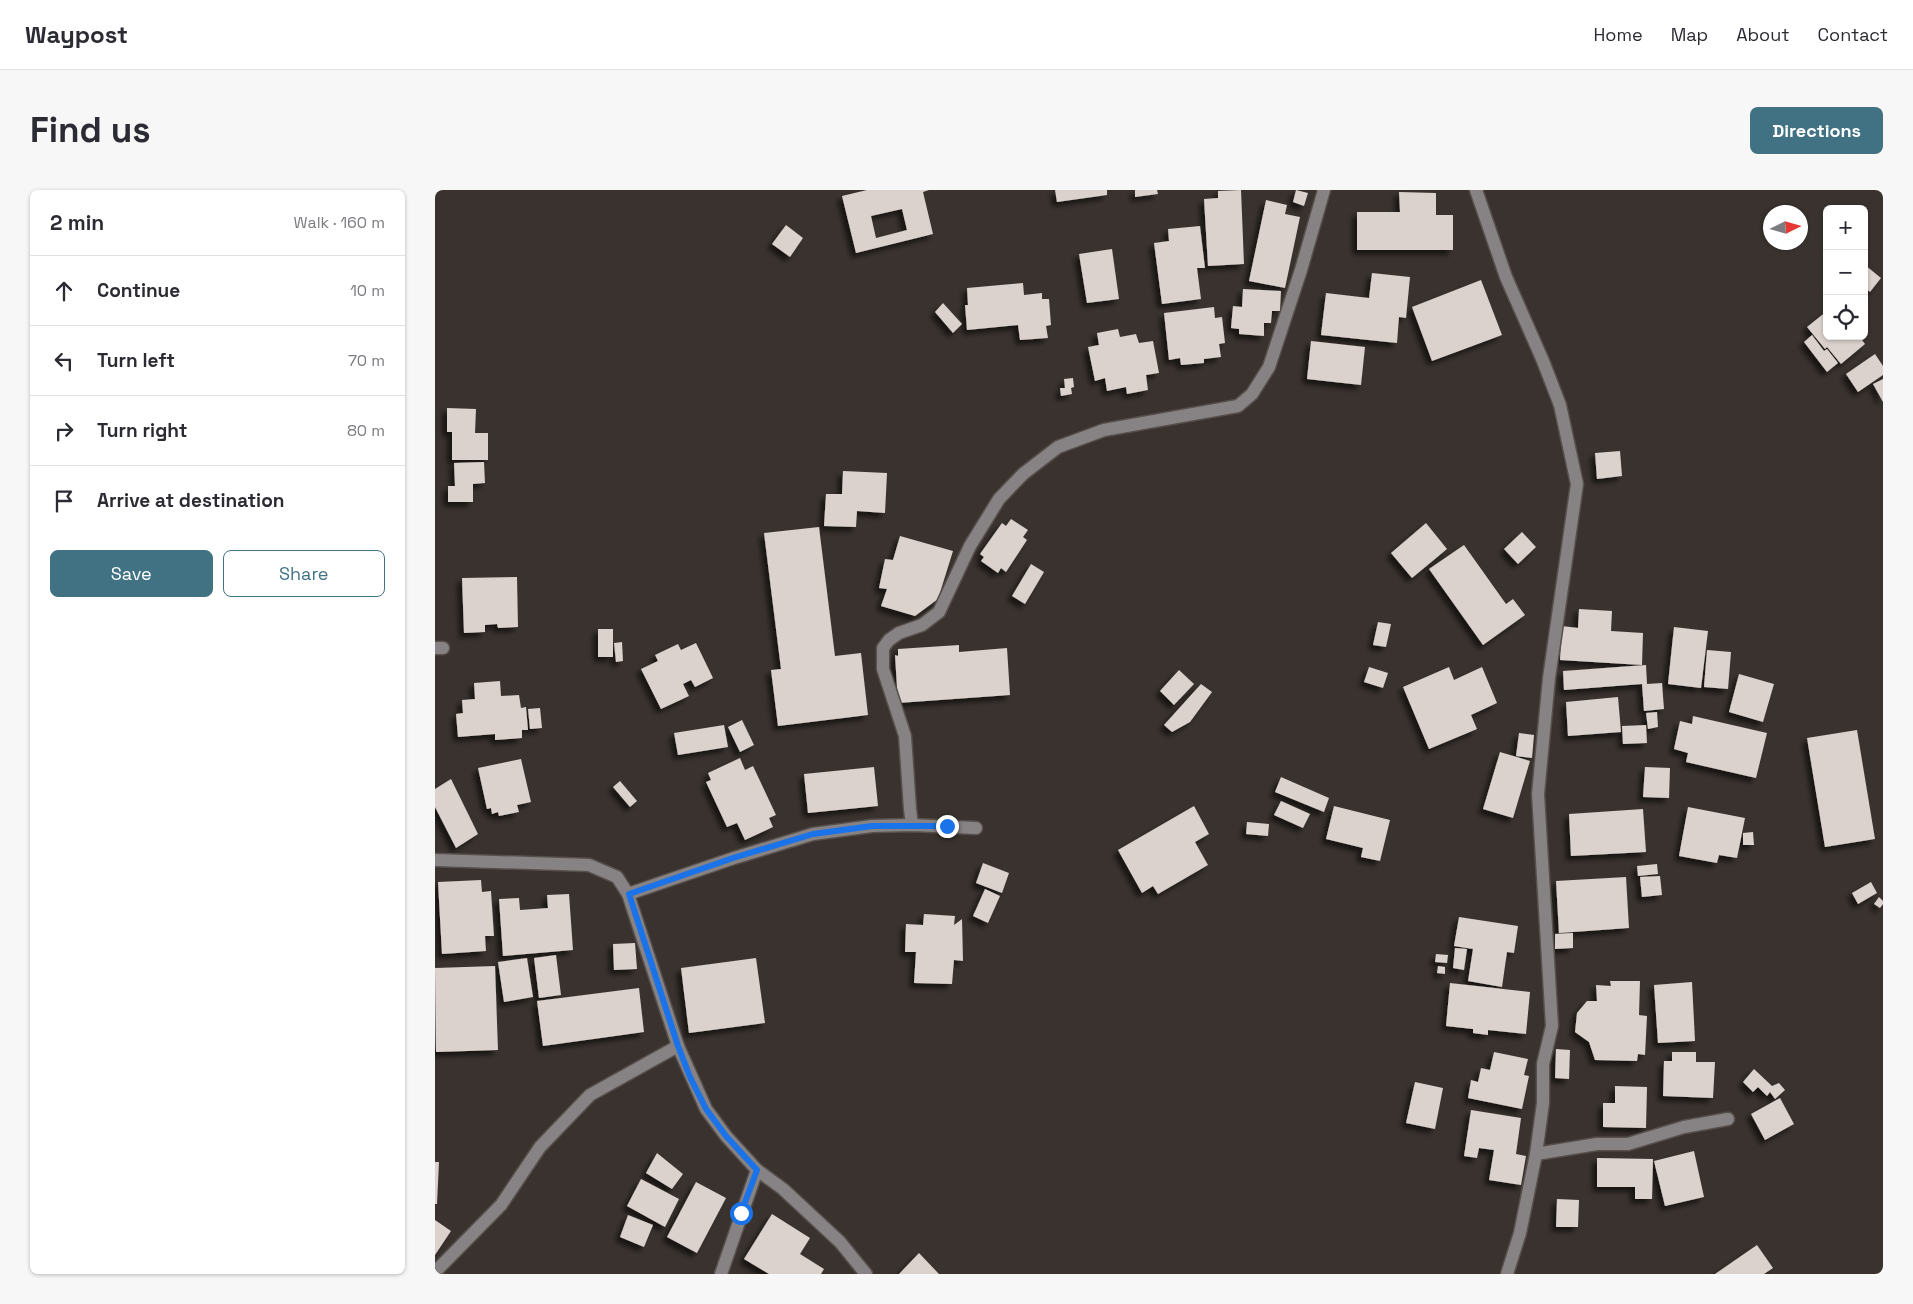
<!DOCTYPE html>
<meta charset="utf-8">
<style>
body{margin:0;font-family:"Space Grotesk",sans-serif;background:#f7f7f7;color:#2b2b33}
.controls{position:absolute;right:15px;top:15px;display:grid;overflow:hidden;border-radius:8px;box-shadow:0 1px 4px #0004}
.controls button{width:45px;height:45px;display:grid;place-items:center;padding:0;border:0;border-bottom:1px solid #e1e1e2;background:#fff;color:#2b2b33;font:25px sans-serif}
.compass{position:absolute;left:1328px;top:15px;width:45px;height:45px;border-radius:50%;background:#fff;box-shadow:0 1px 4px #0004;rotate:85deg}
.stop{position:absolute;width:15px;height:15px;margin:-11px;border:4px solid #1a73e8;border-radius:50%;background:#fff}
.stop.end{background:#1a73e8;border-color:#fff;box-shadow:0 1px 5px #0008}
.list{margin:0;padding:0;list-style:none}
h2{display:flex;justify-content:space-between;align-items:center;height:65px;margin:0;padding:0 20px;font-size:21px}
h2 small{font-size:16px;font-weight:400;color:#7c7c81}
.list li{display:grid;grid-template-columns:32px 1fr auto;gap:15px;align-items:center;box-sizing:border-box;height:70px;padding:0 20px;border-top:1px solid #e1e1e2}
.list b{display:block;font-size:19px;white-space:nowrap}
.list em{font-size:16px;font-style:normal;color:#7c7c81}
.actions{display:flex;gap:10px;padding:15px 20px}
.actions a{flex:1;padding:11px 0;border:1px solid #417284;border-radius:8px;text-align:center;font-size:18px;color:#417284}
.actions .main{background:#417284;color:#fff}
.icon{flex:none;width:28px;height:28px;fill:none;stroke:currentColor;stroke-width:2;stroke-linecap:round;stroke-linejoin:round}
.map{position:relative;flex:none;width:1448px;height:1084px;overflow:hidden;border-radius:8px}
header{display:flex;align-items:center;gap:30px;box-sizing:border-box;height:70px;padding:0 25px;background:#fff;border-bottom:1px solid #e1e1e2}
header strong{font-size:24px}
nav{display:flex;gap:28px;margin-inline-start:auto;font-size:18px}
.intro{display:flex;align-items:center;justify-content:space-between;box-sizing:border-box;height:120px;padding:0 30px}
h1{margin:0;font-size:35px}
.button{padding:12px 22px;border-radius:8px;background:#417284;color:#fff;font-size:18px;font-weight:700}
main{display:flex;gap:30px;padding:0 30px}
aside{flex:1;background:#fff;border-radius:8px;box-shadow:0 1px 4px #0004}
.map>svg:first-child{display:block}
.building{fill:#dbd1cd;fill-rule:evenodd;filter:url(#shadow)}
.lines{fill:none;stroke-linecap:round;stroke-linejoin:round}
.minor-casing{stroke:#564f4b;stroke-width:15}
.minor{stroke:#878283;stroke-width:12}
.route{stroke:#1a73e8;stroke-width:6}
</style>
<header>
<strong>Waypost</strong>
<nav><a>Home</a><a>Map</a><a>About</a><a>Contact</a></nav>
</header>
<div class="intro"><h1>Find us</h1><a class="button">Directions</a></div>
<main>
<aside>
<h2>2 min<small>Walk · 160 m</small></h2>
<ul class="list">
<li><svg class="icon" aria-label="ahead" viewBox="0 0 24 24"><path d="M12 20V5M6 11l6-6 6 6"/></svg><div><b>Continue</b></div><em>10 m</em></li>
<li><svg class="icon" aria-label="left" viewBox="0 0 24 24"><path d="M17 20v-9H6M10 6l-5 5 5 5"/></svg><div><b>Turn left</b></div><em>70 m</em></li>
<li><svg class="icon" aria-label="right" viewBox="0 0 24 24"><path d="M7 20v-9h11M14 6l5 5-5 5"/></svg><div><b>Turn right</b></div><em>80 m</em></li>
<li><svg class="icon" aria-label="arrive" viewBox="0 0 24 24"><path d="M6 21V4h12l-3 4 3 4H6"/></svg><div><b>Arrive at destination</b></div></li>
</ul>
<div class="actions"><a class="main">Save</a><a>Share</a></div>
</aside>
<div class="map">
<svg width="1448" height="1084" viewBox="0 0 1448 1084">
<defs>
<filter id="shadow"><feDropShadow dx="-4.5" dy="4.5" stdDeviation="2.5" flood-color="#0009"/></filter>
</defs>
<rect width="100%" height="100%" fill="#39322e"/>
<g class="building">
<path d="M432,0H494L488,2L498,44L421,63L407,6ZM467,19L472,40L441,48L436,26Z"/>
<path d="M620,0H672V5L622,12Z"/>
<path d="M700,0H722L723,4L700,7Z"/>
<path d="M806,0L809,74L773,76L769,9L783,8V1Z"/>
<path d="M861,0L873,3L869,16L858,12Z"/>
<path d="M964,2L1001,3V25H1018V60H922V22H965Z"/>
<path d="M831,10L852,15L850,24L865,27L850,98L814,91Z"/>
<path d="M351,35L368,48L355,67L337,54Z"/>
<path d="M765,36L770,78H762L766,109L727,114L719,53L734,51L733,39Z"/>
<path d="M677,59L684,109L652,113L644,64Z"/>
<path d="M1430,75L1446,88L1435,102L1429,97Z"/>
<path d="M937,83L975,87L971,128L964,127L962,153L886,145L891,103L934,108Z"/>
<path d="M1046,90L1067,145L997,171L977,117Z"/>
<path d="M588,93L589,105L607,103V109H614L616,135L611,136L613,148L585,150L583,135L532,140L530,115H533L532,98Z"/>
<path d="M808,99L846,101L845,121H837L836,133H829V146L804,144V139L796,138L798,116L807,117Z"/>
<path d="M508,113L527,134L518,143L500,122Z"/>
<path d="M779,117L780,128L787,127L790,153L784,154L786,167L769,169V173L746,175L745,168L734,170L729,123Z"/>
<path d="M1392,121V146H1424L1430,154L1406,174L1392,157L1390,159L1372,137Z"/>
<path d="M683,139L685,147L701,144L704,153L718,151L724,183L711,185L713,200L692,204L691,197L672,201L670,188L660,191L653,157L664,155L662,143Z"/>
<path d="M1377,145L1389,161L1392,159L1403,173L1392,182L1369,152Z"/>
<path d="M876,151L930,157L926,195L872,189Z"/>
<path d="M1440,164L1448,176V185L1423,202L1411,184Z"/>
<path d="M638,188L639,197L636,198L637,204L626,206L625,198H630L629,189Z"/>
<path d="M1448,189V212L1438,194Z"/>
<path d="M12,218L41,219L40,243H53V270H17V242H12Z"/>
<path d="M1185,261L1187,286L1162,289L1160,263Z"/>
<path d="M49,272L50,293L38,294V312H13V296H20L19,273Z"/>
<path d="M408,281L452,283L450,323L422,321L421,337L389,336L391,304H407Z"/>
<path d="M576,329L593,340L588,347L592,350L571,382L566,378L563,383L546,371L549,367L545,364L567,333L571,336Z"/>
<path d="M991,333L1012,359L977,388L956,363Z"/>
<path d="M384,337L400,466L426,463L433,525L343,536L336,480L346,479L329,343Z"/>
<path d="M1087,342L1101,357L1083,374L1069,359Z"/>
<path d="M465,346L518,361L503,409L480,426L446,416L452,399L444,398L450,369L458,370Z"/>
<path d="M1029,355L1071,414L1078,409L1090,425L1048,455L994,379Z"/>
<path d="M596,374L609,382L590,414L577,406Z"/>
<path d="M82,387L83,437L63,438L62,434L50,435V442L29,443L27,388Z"/>
<path d="M1144,419L1177,421L1176,441L1208,443L1207,475L1125,470L1127,436L1143,438Z"/>
<path d="M943,432L956,434L951,457L938,455Z"/>
<path d="M1239,437L1273,441L1266,498L1233,494Z"/>
<rect x="163" y="439" width="15" height="28"/>
<path d="M187,452L188,471L181,472L179,453Z"/>
<path d="M261,453L278,488L260,497L256,490L248,494L254,506L226,519L206,479L223,471L220,465L243,454L246,460Z"/>
<path d="M524,455V462L572,458L575,505L463,513L460,465L463,466V459Z"/>
<path d="M1272,460L1296,462L1293,499L1269,497Z"/>
<path d="M1211,475L1212,494L1227,493L1229,519L1209,521L1207,494L1129,500L1128,481Z"/>
<path d="M934,477L953,483L948,498L929,492Z"/>
<path d="M1014,477L1019,490L1047,477L1062,513L1036,525L1042,539L994,559L968,497Z"/>
<path d="M744,480L759,494L739,515L725,501Z"/>
<path d="M1304,484L1339,494L1328,532L1294,522Z"/>
<path d="M65,491L66,506L84,505L86,518L91,517L93,540H87V548L60,550V544L23,547L21,524L28,523L27,510L40,509L39,493Z"/>
<path d="M766,494L777,502L755,532L737,542L729,535Z"/>
<path d="M1183,507L1186,542L1133,546L1131,512Z"/>
<path d="M105,518L107,538L95,539L93,519Z"/>
<path d="M1222,522L1223,537L1213,539L1211,523Z"/>
<path d="M1258,526L1332,543L1321,588L1251,572L1253,563L1239,559L1245,531L1257,534Z"/>
<path d="M307,530L319,555L305,562L293,537Z"/>
<path d="M289,535L293,557L243,565L239,543Z"/>
<path d="M1211,535L1212,553L1188,554L1187,536Z"/>
<path d="M1422,540L1440,649L1390,657L1372,548Z"/>
<path d="M1084,543L1099,545L1097,568L1081,566Z"/>
<path d="M1065,562L1095,571L1078,628L1048,619Z"/>
<path d="M305,568L310,580L318,576L341,625L334,628L338,637L310,650L302,633L292,637L271,592L276,590L273,583Z"/>
<path d="M86,569L96,612L82,615L84,622L64,626L63,622L57,624L56,618L52,619L43,578Z"/>
<path d="M439,577L443,616L373,623L369,584Z"/>
<path d="M1210,577L1235,578L1234,608L1208,607Z"/>
<path d="M846,587L894,608L889,622L840,602Z"/>
<path d="M16,589L43,644L21,658L0,617V599Z"/>
<path d="M185,591L202,611L195,617L178,597Z"/>
<path d="M846,611L875,624L868,638L839,625Z"/>
<path d="M759,616L774,644L760,652L773,675L723,704L718,696L707,703L683,660Z"/>
<path d="M899,616L955,630L945,671L926,667L928,658L891,649Z"/>
<path d="M1253,617L1310,628L1302,668L1284,665L1282,673L1244,666Z"/>
<path d="M1208,619L1211,662L1136,666L1134,624Z"/>
<path d="M812,632L834,634L833,646L811,644Z"/>
<path d="M1318,642L1319,655H1308V643Z"/>
<path d="M548,673L574,683L567,703L541,693Z"/>
<path d="M1222,674L1223,684L1203,686L1202,676Z"/>
<path d="M1225,686L1227,705L1207,707L1205,687Z"/>
<path d="M1191,687L1194,738L1124,743L1121,691Z"/>
<path d="M46,690L47,702L56,701L59,746H50L51,761L7,764L3,692Z"/>
<path d="M1436,692L1442,703L1423,714L1417,703Z"/>
<path d="M550,699L565,706L553,733L538,726Z"/>
<path d="M134,704L138,760L68,766L64,709L84,708L85,720L113,718L112,705Z"/>
<path d="M1444,707L1448,711V714L1445,718L1439,714Z"/>
<path d="M489,724L520,726L519,735L527,729L528,771L519,770L517,794L479,793L481,762H470L471,734L488,735Z"/>
<path d="M1024,727L1083,736L1079,763L1072,762L1067,797L1033,791L1038,759L1019,756Z"/>
<path d="M1138,743V758L1120,759V744Z"/>
<path d="M200,753L202,779L179,780L178,754Z"/>
<path d="M1020,758L1032,759L1029,780L1018,778Z"/>
<path d="M1001,764L1013,765L1012,773L1000,772Z"/>
<path d="M121,765L126,805L104,808L99,768Z"/>
<path d="M92,768L98,807L69,812L63,772Z"/>
<path d="M321,768L330,833L254,843L246,778Z"/>
<path d="M60,776L63,860L1,862L0,778Z"/>
<path d="M1003,776L1010,777V784L1002,783Z"/>
<path d="M1175,791H1205L1204,825L1212,826L1210,865L1203,864L1202,871L1160,870L1154,852L1140,842L1142,823L1152,811H1162L1161,795L1176,796Z"/>
<path d="M1257,792L1260,851L1223,853L1219,795Z"/>
<path d="M1015,793L1095,802L1091,844L1053,840V845L1038,843V839L1011,836Z"/>
<path d="M204,798L209,842L108,856L102,811Z"/>
<path d="M1121,859L1135,860L1134,889L1120,888Z"/>
<path d="M1059,862L1093,869L1089,885L1094,886L1087,919L1033,908L1036,890L1043,892L1046,878L1055,880Z"/>
<path d="M1237,862H1261V872H1280L1278,908L1228,906L1229,871H1237Z"/>
<path d="M1319,879L1337,896L1344,893L1350,900L1340,909L1335,902L1332,906L1323,897L1318,902L1308,892Z"/>
<path d="M980,892L1008,898L1000,939L971,933Z"/>
<path d="M1180,896L1212,897L1211,938L1168,937V913H1180Z"/>
<path d="M1345,908L1359,934L1330,950L1316,924Z"/>
<path d="M1036,920L1086,928L1081,964L1091,966L1086,995L1054,990L1059,960L1044,958L1042,968L1029,966Z"/>
<path d="M1259,961L1269,1007L1230,1016L1219,971Z"/>
<path d="M222,963L248,984L237,999L211,983Z"/>
<path d="M1162,968L1218,969L1217,1009H1200V997H1162Z"/>
<path d="M0,972H4L2,1014H0Z"/>
<path d="M206,989L244,1009L230,1037L192,1016Z"/>
<path d="M261,992L291,1008L262,1063L232,1047Z"/>
<path d="M1122,1009L1144,1010L1143,1037H1121Z"/>
<path d="M337,1024L375,1048L365,1064L389,1079L386,1084H334L309,1069Z"/>
<path d="M193,1025L218,1035L209,1057L185,1047Z"/>
<path d="M0,1030L16,1041L0,1065Z"/>
<path d="M1322,1055L1338,1078L1329,1084H1280Z"/>
<path d="M484,1063L504,1084H464Z"/>
</g>
<g class="lines">
<defs>
<g id="minor">
<path d="M1041,0L1071,87L1108,171L1125,215L1142,294L1114,488L1103,604L1117,836L1108,874V913L1101,964L1085,1043L1072,1084"/>
<path d="M0,458H8"/>
<path d="M477,635L475,619L470,546L448,479V458L454,450L464,443L487,435L504,422L535,356L564,309L588,284L623,257L669,240L803,216L817,204L834,177L866,80L889,0"/>
<path d="M0,670L154,675L182,687L193,704L243,856L271,919L291,946L322,980L348,999L405,1052L431,1084"/>
<path d="M193,704L299,668L378,644L437,636L477,635L541,638"/>
<path d="M1101,964L1162,954H1193L1249,937L1293,929"/>
<path d="M0,1082L66,1015L105,957L155,905L243,856"/>
<path d="M286,1084L322,980"/>
</g>
</defs>
<use href="#minor" class="minor-casing"/>
<use href="#minor" class="minor"/>
</g>
<g class="lines">
<path class="route" d="M306,1023L322,980L291,946L271,919L255,887L243,856L194,704L298,668L378,644L437,636H512"/>
</g>
</svg>
<div class="controls">
<button>+</button>
<button>−</button>
<button><svg class="icon" aria-label="locate" viewBox="0 0 24 24"><circle cx="12" cy="12" r="6"/><path d="M12 2v4M12 18v4M2 12h4M18 12h4"/></svg></button>
</div>
<svg class="compass" viewBox="-18 -18 36 36"><path d="M0-13l5 13h-10z" fill="#e53935"/><path d="M0 13l5-13h-10z" fill="#7c7c81"/></svg>
<div class="stop" style="left:306px;top:1023px"></div>
<div class="stop end" style="left:512px;top:636px"></div>
</div>
</main>
